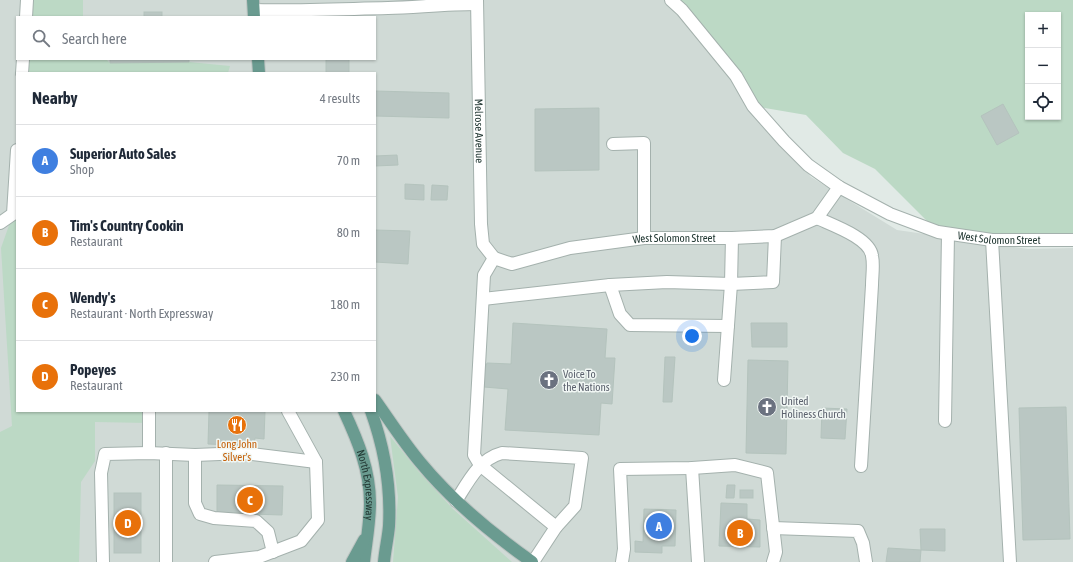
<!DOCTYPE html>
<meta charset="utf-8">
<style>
body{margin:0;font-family:"Asap Condensed",sans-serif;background:#f2f2f3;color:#1f2937}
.controls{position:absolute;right:12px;top:12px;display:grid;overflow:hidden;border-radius:0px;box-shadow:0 1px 3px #0004}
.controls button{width:36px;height:36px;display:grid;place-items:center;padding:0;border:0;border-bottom:1px solid #e0e1e3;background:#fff;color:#1f2937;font:20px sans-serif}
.you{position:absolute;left:692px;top:336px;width:14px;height:14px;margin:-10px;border:3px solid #fff;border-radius:50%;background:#1a73e8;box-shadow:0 0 0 6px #1a73e833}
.badge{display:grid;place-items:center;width:26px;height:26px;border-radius:50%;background:#b45309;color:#fff;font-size:13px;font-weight:700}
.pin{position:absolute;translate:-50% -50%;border:2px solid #fff;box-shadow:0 1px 4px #0006}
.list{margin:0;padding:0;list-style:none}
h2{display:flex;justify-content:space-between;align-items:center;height:52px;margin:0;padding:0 16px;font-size:17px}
h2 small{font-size:13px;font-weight:400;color:#747a83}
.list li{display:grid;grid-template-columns:26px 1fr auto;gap:12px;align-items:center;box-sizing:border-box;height:72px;padding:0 16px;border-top:1px solid #e0e1e3}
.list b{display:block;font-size:15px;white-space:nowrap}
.list p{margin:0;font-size:13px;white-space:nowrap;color:#747a83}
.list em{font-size:13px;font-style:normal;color:#747a83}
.icon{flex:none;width:22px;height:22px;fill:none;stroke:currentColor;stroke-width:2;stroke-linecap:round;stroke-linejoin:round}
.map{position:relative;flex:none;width:1073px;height:562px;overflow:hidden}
.search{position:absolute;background:#fff;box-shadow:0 1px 3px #0004;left:16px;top:16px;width:360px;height:44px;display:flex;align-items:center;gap:10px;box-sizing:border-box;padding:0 14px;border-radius:0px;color:#747a83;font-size:15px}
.panel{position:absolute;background:#fff;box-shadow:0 1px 3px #0004;left:16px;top:72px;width:360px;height:340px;border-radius:0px}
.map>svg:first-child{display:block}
.built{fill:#d0dad6;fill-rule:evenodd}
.green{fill:#bcd9c5;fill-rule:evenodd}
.building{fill:#bac7c3;stroke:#b4c3bd}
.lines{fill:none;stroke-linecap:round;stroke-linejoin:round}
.minor-casing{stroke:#a4b1ad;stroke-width:14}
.major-casing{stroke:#bdc4c2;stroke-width:14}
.minor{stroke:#fff;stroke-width:12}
.major{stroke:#6a9b90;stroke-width:12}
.labels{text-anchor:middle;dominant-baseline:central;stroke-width:3;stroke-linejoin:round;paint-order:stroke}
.street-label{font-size:11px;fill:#233934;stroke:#f1f7f4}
.worship-label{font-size:11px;fill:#5b616d;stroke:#f1f7f4;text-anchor:start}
.food-label{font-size:11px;fill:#c56008;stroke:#f1f7f4}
</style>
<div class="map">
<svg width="1073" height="562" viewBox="0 0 1073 562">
<rect width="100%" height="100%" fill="#e1eae6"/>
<path class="built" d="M0,0H677L733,80L811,177L897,230L1028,249L1073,248V562H0ZM17,17H375V59H17ZM17,73H375V411H17Z"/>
<g class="green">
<path d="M30,0H83V17H26Z"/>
<path d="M675,0H1073V240L938,232L875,169L843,153L806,115L753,106ZM1028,15H1058V117H1028Z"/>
<path d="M23,59H106L110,63L189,62L230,66L228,73H22Z"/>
<path d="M17,150V411H148V423L95,422V461L81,482L79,562H0V432L12,426L1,248L13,214Z"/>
<path d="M390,436L419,472L453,509L512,562H393L398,497Z"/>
</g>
<g class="building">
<rect x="144" y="12" width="18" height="5"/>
<path d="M110,59H189V62L110,63Z"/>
<rect x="326" y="59" width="23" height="14"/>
<path d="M375,91L449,93V118L375,116Z"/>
<path d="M1003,104L1019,133L997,145L981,116Z"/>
<path d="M599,108V170L535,171V109Z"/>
<path d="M397,155L398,165L375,166V156Z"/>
<path d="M405,184L424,185V200L405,199Z"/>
<path d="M432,185L448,186L447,200H431Z"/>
<path d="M375,230L410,231L408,264L375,262Z"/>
<path d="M513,323L607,329L605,358H615L612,404L601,403L599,435L505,430L508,389L484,387V373L487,363L511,364Z"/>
<path d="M751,323H787V347H752Z"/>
<path d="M665,357H675L672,402H663Z"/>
<path d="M748,360L788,361L786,454L746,453Z"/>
<path d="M1066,407L1070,539L1023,540L1019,408Z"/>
<path d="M822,408L847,409L845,439L821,438Z"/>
<path d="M209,411H265L264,439L255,438L254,446L208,444Z"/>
<path d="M217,485L283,486L282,515L217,513Z"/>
<path d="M727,485H735L734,498H726Z"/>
<rect x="740" y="490" width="13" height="8"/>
<rect x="114" y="493" width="27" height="60"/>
<path d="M721,503L747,504V519L760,520V547L719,546Z"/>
<path d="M644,509L676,510L675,546H662V553L635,552V541L643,542Z"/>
<path d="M920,529H945V551L921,550Z"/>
<path d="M888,548L921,550L920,562H886Z"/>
</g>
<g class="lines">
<defs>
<g id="minor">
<path id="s1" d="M477,0L481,224L483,244L494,258"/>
<path id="s2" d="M671,0L682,10L736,76L753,106L784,141L808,165L839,187L890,214L938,232L992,240H1073"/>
<path d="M254,10C298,11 343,9 388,8C418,7 447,4 477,4"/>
<path d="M26,17L27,0"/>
<path d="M22,73L23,59"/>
<path d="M613,144L644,143V238"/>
<path d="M817,218C832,225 870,238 872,256C874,265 872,276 872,285L861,466"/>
<path d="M0,223L13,214L17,150"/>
<path d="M992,240L1010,562"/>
<path id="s3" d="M494,258L512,264L570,248L644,238H732L775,236L817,218L839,187"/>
<path d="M494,258L484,275L474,455L480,465L556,527"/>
<path d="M610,285L620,314L630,325L728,326"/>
<path d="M483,299L610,285L667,282L731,284L773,282L775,236"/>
<path d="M724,380L731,284L732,238"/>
<path d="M945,421L948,234"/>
<path d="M149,453V411"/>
<path d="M166,453V562"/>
<path d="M195,455V503L200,514L214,518L256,521L268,532L273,552"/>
<path d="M692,468L698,562"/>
<path d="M456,501C468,482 479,459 502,453L582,458L575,506L556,527L533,562"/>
<path d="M773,528L858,531L863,543L866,562"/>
<path d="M103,562L101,473L105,454L149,453L195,455L244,453L316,462"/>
<path d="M215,562L259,557L301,541L318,520L316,462L288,411"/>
<path d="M622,562L624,549L620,469L692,468L735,465L767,473L776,552L773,562"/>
</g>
<g id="major">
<path d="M253,0L254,17"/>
<path d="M258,59L259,73"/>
<path d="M375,400C390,421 404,443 420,462C452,501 491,533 532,562"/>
<path id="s4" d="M344,411C358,441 370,470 370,503C370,523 366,543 364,562"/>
<path d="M371,411C384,447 391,488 389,526C388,538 385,550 384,562"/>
<path d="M352,562L364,540"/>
</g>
</defs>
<use href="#minor" class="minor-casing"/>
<use href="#major" class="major-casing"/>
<use href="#minor" class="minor"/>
<use href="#major" class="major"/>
</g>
<defs>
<symbol id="church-disc" viewBox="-11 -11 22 22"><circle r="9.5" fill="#6b7280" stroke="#f1f7f4"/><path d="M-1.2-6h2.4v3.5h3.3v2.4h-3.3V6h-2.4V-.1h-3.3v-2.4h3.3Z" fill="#fff"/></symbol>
<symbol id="restaurant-disc" viewBox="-11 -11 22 22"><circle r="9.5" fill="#e8710a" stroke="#f1f7f4"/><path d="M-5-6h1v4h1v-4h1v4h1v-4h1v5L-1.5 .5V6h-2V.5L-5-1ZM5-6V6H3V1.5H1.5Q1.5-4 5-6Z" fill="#fff"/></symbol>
</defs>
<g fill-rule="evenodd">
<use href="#church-disc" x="538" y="369" width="22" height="22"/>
<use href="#church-disc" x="756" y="396" width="22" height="22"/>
<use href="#restaurant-disc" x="226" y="414" width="22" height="22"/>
</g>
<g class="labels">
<g class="street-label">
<text stroke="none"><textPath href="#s1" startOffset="131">Melrose Avenue</textPath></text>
<text stroke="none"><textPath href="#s2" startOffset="424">West Solomon Street</textPath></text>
<text stroke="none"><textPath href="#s3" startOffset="184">West Solomon Street</textPath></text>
<text stroke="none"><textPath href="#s4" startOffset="78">North Expressway</textPath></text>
</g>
<g class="worship-label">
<text x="563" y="374">Voice To<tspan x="563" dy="13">the Nations</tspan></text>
<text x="781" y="401">United<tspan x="781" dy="13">Holiness Church</tspan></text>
</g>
<g class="food-label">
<text x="237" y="444">Long John<tspan x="237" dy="13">Silver's</tspan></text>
</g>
</g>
</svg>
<div class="controls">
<button>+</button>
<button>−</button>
<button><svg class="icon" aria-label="locate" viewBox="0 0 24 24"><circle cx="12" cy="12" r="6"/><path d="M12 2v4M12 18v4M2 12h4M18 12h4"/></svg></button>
</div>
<div class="you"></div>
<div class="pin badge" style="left:659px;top:526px;background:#3f7fe0">A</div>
<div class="pin badge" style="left:740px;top:533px;background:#e8710a">B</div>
<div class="pin badge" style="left:250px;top:500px;background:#e8710a">C</div>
<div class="pin badge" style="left:128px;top:523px;background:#e8710a">D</div>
<div class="search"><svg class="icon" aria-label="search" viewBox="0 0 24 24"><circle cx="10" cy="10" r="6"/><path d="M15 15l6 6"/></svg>Search here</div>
<section class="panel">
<h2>Nearby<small>4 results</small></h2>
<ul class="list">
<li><span class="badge" style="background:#3f7fe0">A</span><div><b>Superior Auto Sales</b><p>Shop</p></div><em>70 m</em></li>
<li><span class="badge" style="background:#e8710a">B</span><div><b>Tim's Country Cookin</b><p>Restaurant</p></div><em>80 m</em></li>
<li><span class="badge" style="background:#e8710a">C</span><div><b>Wendy's</b><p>Restaurant · North Expressway</p></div><em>180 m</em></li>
<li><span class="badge" style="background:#e8710a">D</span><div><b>Popeyes</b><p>Restaurant</p></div><em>230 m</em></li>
</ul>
</section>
</div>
